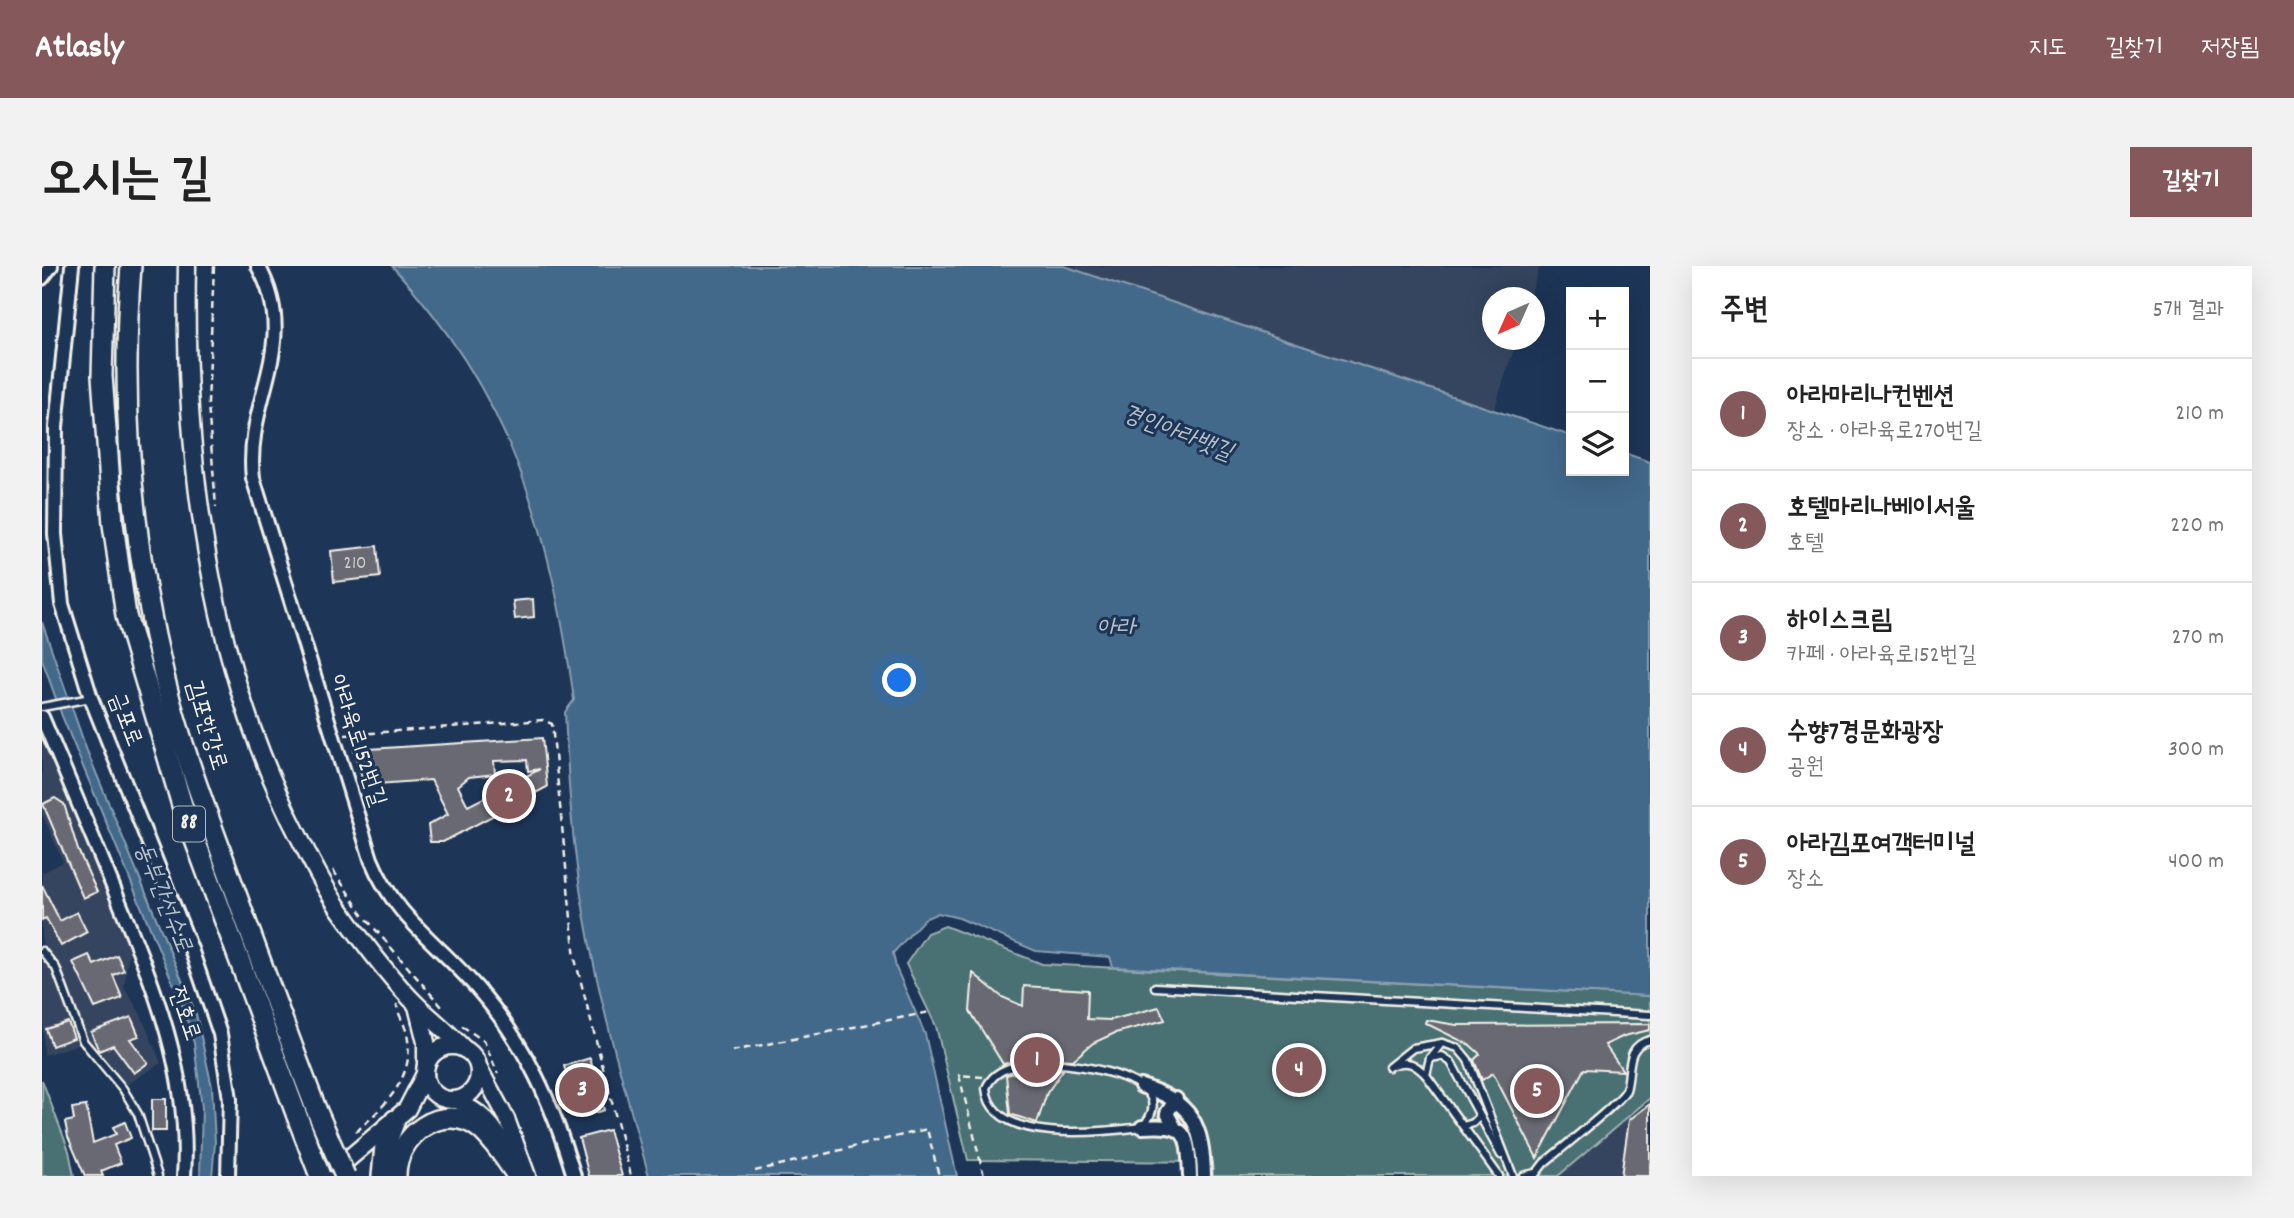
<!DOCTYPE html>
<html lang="ko">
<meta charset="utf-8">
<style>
body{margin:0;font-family:Dekko,"Poor Story",sans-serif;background:#f2f2f2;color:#222}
.controls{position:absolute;right:21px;top:21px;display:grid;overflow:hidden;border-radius:0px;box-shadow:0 7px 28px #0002}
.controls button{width:63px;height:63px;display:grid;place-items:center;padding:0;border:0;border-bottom:2px solid #e0e0e0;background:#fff;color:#222;font:35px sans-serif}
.compass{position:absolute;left:1440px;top:21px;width:63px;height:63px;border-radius:50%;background:#fff;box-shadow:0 7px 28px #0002;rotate:225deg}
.you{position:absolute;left:858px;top:415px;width:24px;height:24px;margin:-18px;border:5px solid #fff;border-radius:50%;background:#1a73e8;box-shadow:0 0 0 10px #1a73e833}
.badge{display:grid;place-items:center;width:46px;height:46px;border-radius:50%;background:#85585c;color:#fff;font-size:23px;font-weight:700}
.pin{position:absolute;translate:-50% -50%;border:4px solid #fff;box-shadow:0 2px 7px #0006}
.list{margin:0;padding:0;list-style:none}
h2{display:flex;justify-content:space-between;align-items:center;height:91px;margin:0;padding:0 28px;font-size:30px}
h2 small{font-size:23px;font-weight:400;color:#767676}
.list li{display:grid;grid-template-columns:46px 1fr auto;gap:21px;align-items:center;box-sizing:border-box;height:112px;padding:0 28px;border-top:2px solid #e0e0e0}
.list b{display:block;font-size:26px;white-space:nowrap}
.list p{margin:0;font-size:23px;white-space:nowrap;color:#767676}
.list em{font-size:23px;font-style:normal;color:#767676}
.icon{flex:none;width:38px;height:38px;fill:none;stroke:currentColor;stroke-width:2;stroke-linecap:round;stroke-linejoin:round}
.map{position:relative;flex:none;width:1608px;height:910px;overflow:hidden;border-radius:0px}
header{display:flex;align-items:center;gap:42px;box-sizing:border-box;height:98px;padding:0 35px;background:#85585c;color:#fff}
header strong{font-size:33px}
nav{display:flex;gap:38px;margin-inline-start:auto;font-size:24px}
.intro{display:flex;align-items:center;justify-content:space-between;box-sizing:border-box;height:168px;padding:0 42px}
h1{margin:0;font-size:49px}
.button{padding:18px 32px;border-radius:0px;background:#85585c;color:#fff;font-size:24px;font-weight:700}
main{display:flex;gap:42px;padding:0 42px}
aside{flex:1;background:#fff;border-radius:0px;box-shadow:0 7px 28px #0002}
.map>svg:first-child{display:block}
.built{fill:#34455f}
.green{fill:#486f73;stroke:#9eb0ae;stroke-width:2}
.water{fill:#42678a;stroke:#899eb0;stroke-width:2}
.building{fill:#696973;stroke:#f4f1e8;stroke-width:2;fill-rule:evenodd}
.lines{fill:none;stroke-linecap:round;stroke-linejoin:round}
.service-casing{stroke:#f4f1e8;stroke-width:11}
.minor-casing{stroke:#f4f1e8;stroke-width:18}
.tertiary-casing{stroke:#f4f1e8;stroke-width:19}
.secondary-casing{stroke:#f4f1e8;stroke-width:21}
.trunk-casing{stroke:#f4f1e8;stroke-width:24}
.path{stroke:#f4f1e8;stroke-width:2.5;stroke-dasharray:7 5;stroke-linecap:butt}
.service{stroke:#1d3557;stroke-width:6}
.minor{stroke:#1d3557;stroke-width:12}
.tertiary{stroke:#1d3557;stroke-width:14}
.secondary{stroke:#1d3557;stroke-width:16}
.trunk{stroke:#1d3557;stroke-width:19}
.trunk-bridge-casing{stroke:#f4f1e8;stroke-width:24;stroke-linecap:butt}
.trunk-bridge{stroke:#1d3557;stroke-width:19}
.labels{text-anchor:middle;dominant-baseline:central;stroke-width:6;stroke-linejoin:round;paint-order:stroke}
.number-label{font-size:19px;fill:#d1cfcb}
.shield{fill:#1d3557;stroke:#b4b9bc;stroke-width:2}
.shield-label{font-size:21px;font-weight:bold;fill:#f4f1e8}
.street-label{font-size:23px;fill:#f4f1e8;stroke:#1d3557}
.water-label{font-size:24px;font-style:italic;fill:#b6c1c7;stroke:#1d3557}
</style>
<header>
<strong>Atlasly</strong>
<nav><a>지도</a><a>길찾기</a><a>저장됨</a></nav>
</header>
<div class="intro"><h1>오시는 길</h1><a class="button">길찾기</a></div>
<main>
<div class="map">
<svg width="1608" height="910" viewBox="0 0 1608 910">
<rect width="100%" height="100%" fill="#1d3557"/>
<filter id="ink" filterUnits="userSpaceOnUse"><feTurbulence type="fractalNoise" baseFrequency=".0143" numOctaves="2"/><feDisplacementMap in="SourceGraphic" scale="14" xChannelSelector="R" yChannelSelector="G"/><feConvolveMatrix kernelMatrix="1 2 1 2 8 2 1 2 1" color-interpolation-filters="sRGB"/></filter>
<g filter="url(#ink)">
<g class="built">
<path d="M1022,0H1498L1488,31L1450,32V74H1475L1452,144Z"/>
<path d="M0,469L88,680L82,721L98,747L119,797L84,819L47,775L17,698L0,677V607L21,596L0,548Z"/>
<path d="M0,691L12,709L38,778L2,789Z"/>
<path d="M1608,832V910H1516Z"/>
</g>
<g class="green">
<path d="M903,660L1000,698L1608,730V832L1516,910H1171L1170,896L926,894L894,760L864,698L885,667Z"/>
<path d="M0,814L27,885L32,910H0Z"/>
</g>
<g class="water">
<path d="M350,0H1022L1529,170V205H1582V187L1608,196V730L1071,701L1068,691L994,685L917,652L896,647L882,653L851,687L854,702L883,768L915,910H607C583,823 557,736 542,647C530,580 526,513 523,446L532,434C509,265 469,128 350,0Z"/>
<path d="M0,356L45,485L154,748L170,821L173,877L170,910H158L160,842L152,777L141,741L20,450L0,393Z"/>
</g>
<g class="building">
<path d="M335,280L338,311L292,316L289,285Z"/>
<path d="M491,333L492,351L473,353L471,335Z"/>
<path d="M500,472L505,521L401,576H388L386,559L406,548L389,514L322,519L312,484ZM485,494L486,505L498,503L426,540L416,520L427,511L453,508L452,495Z"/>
<path d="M13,532L22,538L36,584L55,626L41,632L1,538Z"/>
<path d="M0,619L18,655L35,646L45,666L19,680L4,652L0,654Z"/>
<path d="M47,689L52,699L75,689L82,704L71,709L80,732L53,742L31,696Z"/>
<path d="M931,707L960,731L981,740L982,720L1046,724L1045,753L1069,754L1117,741L1123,754L1073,767L1051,777L1031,794L988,792L961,798L928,745Z"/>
<path d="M89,751L97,770L88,773L106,797L92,807L71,779L57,785L49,766Z"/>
<path d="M1384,754L1415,759L1608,758V764L1582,770L1563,779L1581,805L1542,803L1495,892L1451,807L1440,814L1432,794L1438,788L1428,779L1383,757Z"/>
<path d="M26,756L32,772L10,780L4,763Z"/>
<path d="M548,792L562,844L542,850L533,818L528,819L522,800Z"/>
<path d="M989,804H1021L1005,827L995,857L968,848L964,809Z"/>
<rect x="110" y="833" width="14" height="32"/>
<path d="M1608,838V910H1579L1587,854Z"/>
<path d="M44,840L51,877L74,868L71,861L83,856L89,872L72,879L79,897L59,905L61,910H43L26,871L23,856L32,854L30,842Z"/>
<path d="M567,864L580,910H547L537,872Z"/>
</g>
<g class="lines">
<defs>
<g id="service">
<path d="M0,441L49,432"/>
<path d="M0,685L14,702L41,775L81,823L96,848L116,910"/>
<path d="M1113,721L1608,749"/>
<path d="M1388,792L1400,790L1409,796L1459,889"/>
<path d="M1007,797C1034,798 1145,812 1100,861C1061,866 949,880 944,822C954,798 984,798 1007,797Z"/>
<path d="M1352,799C1366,793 1374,799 1384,809"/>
<path d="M1347,801L1371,782L1400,777"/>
<path d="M1421,860L1431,857L1437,851"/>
<path d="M1457,910L1384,809L1388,792L1400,777L1416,782L1426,794L1471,910"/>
<path d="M1481,910L1493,907"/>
<path d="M1492,910L1502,897C1515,886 1580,835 1584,824C1590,805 1582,780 1608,774"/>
</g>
<g id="minor">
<path d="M30,0L14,161L13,268L20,338L49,432L149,683L178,768L188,833L186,910"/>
<path d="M216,0C260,78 202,134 211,212L329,593C353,652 394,675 434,721C484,777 511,839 532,910"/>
<path d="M0,12L9,0"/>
<path d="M0,451C25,510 50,569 74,628C112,720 149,809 142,910"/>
<path d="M1099,820C1150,835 1161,859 1162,910"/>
<path d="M1132,860L1125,847L1134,833"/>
<path d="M1100,861C1146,858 1146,866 1148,910"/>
</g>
<g id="tertiary">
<path d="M435,797L465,853L486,910"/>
<path d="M412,834C439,844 454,859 465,886"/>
</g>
<g id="secondary">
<path d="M145,0C141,191 167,395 255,567C268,592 280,618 296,641C318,672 348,713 376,740C391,754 407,767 422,783"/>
<path d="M375,740L384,776V799"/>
<circle cx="410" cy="807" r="27"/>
<path d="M286,910L365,843L383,808"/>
</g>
<g id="trunk">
<path d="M63,0L60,110L71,258L84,350L140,539L255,850"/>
<path d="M89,0C78,139 90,279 123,414C137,471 157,526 177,580C208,668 241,756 274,843"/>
<path d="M340,910L343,880L353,854"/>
<path d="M354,910C353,870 401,834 437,862C452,874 463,893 474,908"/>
</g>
</defs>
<use href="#service" class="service-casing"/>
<use href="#minor" class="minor-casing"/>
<use href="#tertiary" class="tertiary-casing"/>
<use href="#secondary" class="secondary-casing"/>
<use href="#trunk" class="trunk-casing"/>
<g class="path">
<path d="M172,0L166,138L174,241"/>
<path d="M303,469L501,454L510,458L533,693L589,910"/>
<path d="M291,604L321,649L400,741"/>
<path d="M420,760L442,775L456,808"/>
<path d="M690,785L888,746"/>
<path d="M941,811L917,809L942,910"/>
<path d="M314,866C343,839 374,812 365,768C363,758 354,745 355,738"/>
<path d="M713,905L885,863L897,910"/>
</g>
<use href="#service" class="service"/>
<use href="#minor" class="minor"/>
<use href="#tertiary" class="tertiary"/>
<use href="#secondary" class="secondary"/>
<use href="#trunk" class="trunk"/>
<defs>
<g id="trunk-bridge">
<path d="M274,843L303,910"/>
<path d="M255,850L278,910"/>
</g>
</defs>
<use href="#trunk-bridge" class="trunk-bridge-casing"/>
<use href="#trunk-bridge" class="trunk-bridge"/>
</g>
</g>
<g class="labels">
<g class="number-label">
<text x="313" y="298">210</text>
</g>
<rect class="shield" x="131" y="540.5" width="32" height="35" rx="5"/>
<g class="shield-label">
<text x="147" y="558">88</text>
</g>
<g class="street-label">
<text transform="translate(82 454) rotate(69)">금포로</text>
<text transform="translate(163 460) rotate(73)">김포한강로</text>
<text transform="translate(314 475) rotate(72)">아라육로152번길</text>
<text transform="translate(141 748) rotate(71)">전호로</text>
</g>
<g class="water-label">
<text transform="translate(1135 168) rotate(21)">경인아라뱃길</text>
<text x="1074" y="363">아라</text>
<text transform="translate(120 632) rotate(68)">동부간선수로</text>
</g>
</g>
</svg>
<div class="controls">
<button>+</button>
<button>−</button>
<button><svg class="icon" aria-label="layers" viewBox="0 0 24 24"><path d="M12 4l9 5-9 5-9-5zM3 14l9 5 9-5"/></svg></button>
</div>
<svg class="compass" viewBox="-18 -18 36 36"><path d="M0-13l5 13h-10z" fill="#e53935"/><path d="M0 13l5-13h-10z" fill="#767676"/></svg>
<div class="you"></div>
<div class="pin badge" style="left:995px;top:794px">1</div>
<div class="pin badge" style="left:467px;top:530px">2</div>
<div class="pin badge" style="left:540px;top:824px">3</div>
<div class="pin badge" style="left:1257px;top:804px">4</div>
<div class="pin badge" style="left:1495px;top:825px">5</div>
</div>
<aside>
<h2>주변<small>5개 결과</small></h2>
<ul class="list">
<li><span class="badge">1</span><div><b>아라마리나컨벤션</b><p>장소 · 아라육로270번길</p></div><em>210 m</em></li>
<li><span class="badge">2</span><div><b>호텔마리나베이서울</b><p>호텔</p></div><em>220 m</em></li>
<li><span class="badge">3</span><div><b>하이스크림</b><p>카페 · 아라육로152번길</p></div><em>270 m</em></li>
<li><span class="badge">4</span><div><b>수향7경문화광장</b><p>공원</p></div><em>300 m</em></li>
<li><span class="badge">5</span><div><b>아라김포여객터미널</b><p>장소</p></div><em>400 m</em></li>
</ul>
</aside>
</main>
